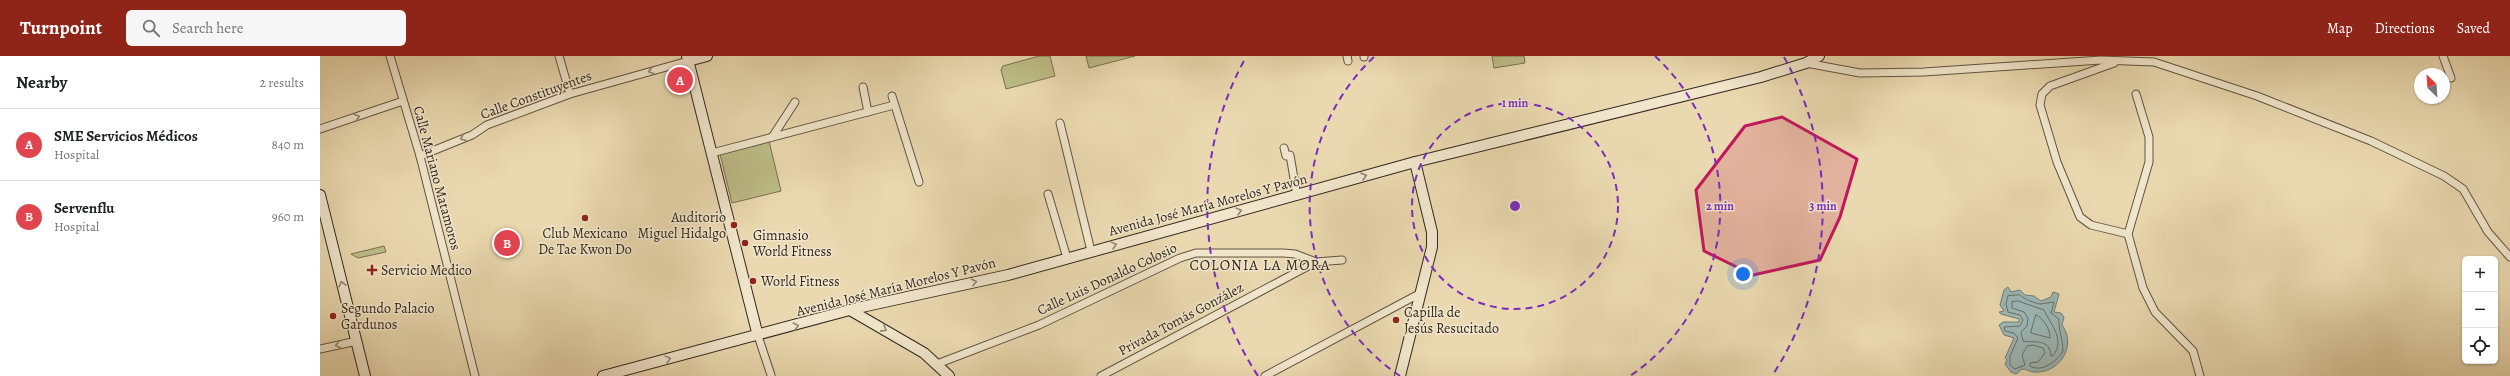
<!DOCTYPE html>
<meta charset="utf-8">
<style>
body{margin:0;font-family:Alegreya,serif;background:#f6f6f6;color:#202124}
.controls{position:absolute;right:12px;bottom:12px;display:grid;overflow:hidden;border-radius:6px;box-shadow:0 1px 3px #0004}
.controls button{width:36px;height:36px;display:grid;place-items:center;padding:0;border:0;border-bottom:1px solid #e0e0e0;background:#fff;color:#202124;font:20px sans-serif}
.compass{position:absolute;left:2094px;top:12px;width:36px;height:36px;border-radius:50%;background:#fff;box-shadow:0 1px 3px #0004;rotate:335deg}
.you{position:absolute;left:1423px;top:218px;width:14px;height:14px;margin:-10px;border:3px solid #fff;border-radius:50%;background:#1a73e8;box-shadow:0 0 0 6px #1a73e833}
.badge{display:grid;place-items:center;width:26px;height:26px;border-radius:50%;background:#8f2418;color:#fff;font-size:13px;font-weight:700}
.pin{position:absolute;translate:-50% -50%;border:2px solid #fff;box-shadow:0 1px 4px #0006}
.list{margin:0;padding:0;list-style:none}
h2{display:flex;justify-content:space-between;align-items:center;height:52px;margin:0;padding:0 16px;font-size:17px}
h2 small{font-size:13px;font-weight:400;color:#757577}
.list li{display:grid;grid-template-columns:26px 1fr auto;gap:12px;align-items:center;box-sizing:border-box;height:72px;padding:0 16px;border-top:1px solid #e0e0e0}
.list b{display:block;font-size:15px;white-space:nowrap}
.list p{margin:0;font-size:13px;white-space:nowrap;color:#757577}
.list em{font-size:13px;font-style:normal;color:#757577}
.icon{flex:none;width:22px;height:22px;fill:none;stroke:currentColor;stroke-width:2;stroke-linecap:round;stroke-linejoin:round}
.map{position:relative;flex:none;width:2190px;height:320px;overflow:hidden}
header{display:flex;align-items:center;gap:24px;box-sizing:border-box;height:56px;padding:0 20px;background:#8f2418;color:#fff}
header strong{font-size:19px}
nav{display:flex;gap:22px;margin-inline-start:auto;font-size:14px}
.search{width:280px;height:36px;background:#f6f6f6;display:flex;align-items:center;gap:10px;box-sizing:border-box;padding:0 14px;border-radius:6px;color:#757577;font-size:15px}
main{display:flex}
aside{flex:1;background:#fff}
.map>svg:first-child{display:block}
.green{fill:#bdbd87;stroke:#787252}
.water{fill:#9cb7b6;stroke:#727d79}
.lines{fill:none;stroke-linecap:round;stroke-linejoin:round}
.shore{stroke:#686f6a;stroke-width:1}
.street-casing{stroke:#615442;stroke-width:9}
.secondary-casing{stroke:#33271d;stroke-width:12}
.street{stroke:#f1e6cc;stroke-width:7}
.secondary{stroke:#f1e6cc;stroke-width:10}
.oneway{stroke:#928674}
.marked{fill:#c2185b;fill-opacity:0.2;stroke:#c2185b;stroke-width:3;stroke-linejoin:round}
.ring{fill:none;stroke:#7b2cbf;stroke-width:2;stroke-dasharray:7 5}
.poi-dot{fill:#8f2418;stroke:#f1e6cc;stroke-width:1.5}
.labels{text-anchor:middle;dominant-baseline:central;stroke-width:3;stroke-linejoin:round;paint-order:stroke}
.street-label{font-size:14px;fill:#33271d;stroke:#f1e6cc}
.poi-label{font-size:14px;fill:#33271d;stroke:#f1e6cc;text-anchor:start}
.neighbourhood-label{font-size:15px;letter-spacing:1px;fill:#33271d;stroke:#f1e6cc}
.centre{fill:#7b2cbf;stroke:#f1e6cc;stroke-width:2}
.ring-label{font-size:12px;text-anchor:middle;font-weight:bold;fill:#7b2cbf;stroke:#f1e6cc;stroke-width:3;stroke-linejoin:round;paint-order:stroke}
</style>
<header>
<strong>Turnpoint</strong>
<div class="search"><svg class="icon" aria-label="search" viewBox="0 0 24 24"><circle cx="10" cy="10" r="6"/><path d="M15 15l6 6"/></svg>Search here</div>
<nav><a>Map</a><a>Directions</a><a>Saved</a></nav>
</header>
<main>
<aside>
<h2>Nearby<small>2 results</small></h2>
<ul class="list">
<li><span class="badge" style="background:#e0444e">A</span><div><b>SME Servicios Médicos</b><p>Hospital</p></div><em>840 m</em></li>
<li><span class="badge" style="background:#e0444e">B</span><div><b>Servenflu</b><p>Hospital</p></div><em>960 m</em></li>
</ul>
</aside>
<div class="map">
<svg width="2190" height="320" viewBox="0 0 2190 320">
<rect width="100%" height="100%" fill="#ead9b0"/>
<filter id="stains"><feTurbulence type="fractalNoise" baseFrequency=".005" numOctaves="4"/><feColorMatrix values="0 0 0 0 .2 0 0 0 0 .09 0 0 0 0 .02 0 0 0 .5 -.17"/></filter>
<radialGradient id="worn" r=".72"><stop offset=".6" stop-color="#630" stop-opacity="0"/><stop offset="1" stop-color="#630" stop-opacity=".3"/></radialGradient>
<g class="green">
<path d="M719,0H730L735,20L686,33L681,14L683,10Z"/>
<path d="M766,0H815L769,12Z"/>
<path d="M1172,0H1204L1205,7L1174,12Z"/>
<path d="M449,85L461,135L412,147L400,98Z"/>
<path d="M64,190L66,196L38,202L31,198Z"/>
</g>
<path class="water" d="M1688,231L1691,236L1700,234L1705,239L1714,240L1721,245L1731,241L1733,236L1739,238L1734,256L1741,257L1744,261L1742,269C1757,289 1740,318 1714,316C1710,316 1707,313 1702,313L1696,318L1691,316L1685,308L1687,304L1685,302L1694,282L1684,279L1679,269L1683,266H1699V263L1681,258L1679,256L1684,255L1680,249L1684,234Z"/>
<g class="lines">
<g class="shore">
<path d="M1700,239C1703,243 1715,247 1720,248L1734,246L1731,257L1739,263C1738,271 1743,284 1743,295C1737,305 1722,317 1710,310V307L1718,306L1725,297L1723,292L1713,289L1707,290L1702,299L1705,309L1695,313L1690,309V300L1698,282L1694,277L1685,275L1684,271L1700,270L1703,264L1700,259L1688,256L1686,248L1688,240Z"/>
<path d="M1698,245L1724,254C1730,268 1746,283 1733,300H1731C1730,282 1714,287 1703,285L1701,276L1707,270L1708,262L1704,256L1692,252V246Z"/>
<path d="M1716,259C1723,261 1731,275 1730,282L1711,277Z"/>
</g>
<defs>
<g id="street">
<path d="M70,0L100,100L155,320"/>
<path d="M239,0L250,38"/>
<path d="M1027,0L1028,5"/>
<path d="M1044,0V1"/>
<path d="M2123,0L2131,22"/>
<path d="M1486,7L1540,17L1604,16L1781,4L1834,6L1937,40L2051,85L2124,120L2143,133L2168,176L2190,201"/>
<path d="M1794,7L1730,30L1722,38L1720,49L1737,106L1760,161L1771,169L1808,178"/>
<path d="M543,31L548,56"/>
<path d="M1816,38L1829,81V106L1808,178L1823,232L1835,256L1873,295L1880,320"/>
<path d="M572,40L599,126"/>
<path d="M740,67L771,195"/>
<path d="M0,73L83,45"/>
<path d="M453,80L475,46"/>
<path d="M964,92L966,100L970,99L977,140"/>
<path d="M392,97L574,49"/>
<path d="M100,100L152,79L167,69L250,38L368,5"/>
<path d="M728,138L747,202"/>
<path d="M438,280L451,319"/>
<path d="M0,293L37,285"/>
<path d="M617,308L719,269L860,202L876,197H963L975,198L996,206"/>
<path d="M781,320L996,206L1022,204"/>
<path d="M945,320L1099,238"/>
</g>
<g id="secondary">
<path d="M367,0L438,280"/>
<path d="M368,5L387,0"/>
<path d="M0,139L45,320"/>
<path d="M530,254L604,297L629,320"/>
<path d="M283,320L537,252L688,219L1095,106L1441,21L1486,7L1499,0"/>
<path d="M1080,320L1112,191V176L1095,106"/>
</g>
</defs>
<use href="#street" class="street-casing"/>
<use href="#secondary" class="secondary-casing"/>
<use href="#street" class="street"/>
<use href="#secondary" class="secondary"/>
</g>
<defs><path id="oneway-chevron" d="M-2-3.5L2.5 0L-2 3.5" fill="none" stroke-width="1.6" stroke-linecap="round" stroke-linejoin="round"/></defs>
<g class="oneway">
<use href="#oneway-chevron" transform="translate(331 15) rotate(164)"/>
<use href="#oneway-chevron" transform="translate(37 61) rotate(-19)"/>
<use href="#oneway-chevron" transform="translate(143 82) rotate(158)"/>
<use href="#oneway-chevron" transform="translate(1044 120) rotate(-16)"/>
<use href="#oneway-chevron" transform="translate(919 155) rotate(-15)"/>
<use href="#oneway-chevron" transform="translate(794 189) rotate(-15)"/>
<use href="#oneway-chevron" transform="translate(654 226) rotate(-13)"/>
<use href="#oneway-chevron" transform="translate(22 228) rotate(-104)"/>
<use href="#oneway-chevron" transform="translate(476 270) rotate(-14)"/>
<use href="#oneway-chevron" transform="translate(564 273) rotate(29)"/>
<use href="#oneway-chevron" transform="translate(18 289) rotate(167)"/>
<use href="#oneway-chevron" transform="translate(348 303) rotate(-15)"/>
</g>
<path class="marked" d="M1462,61L1537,103L1520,161L1500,204L1433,219L1384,195L1376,134L1425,70Z"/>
<g class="ring">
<circle cx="1195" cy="150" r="103"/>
<path d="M1080 320A205 205 0 0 1 1055 0M1335 0A205 205 0 0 1 1310 320"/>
<path d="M938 320A308 308 0 0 1 926 1M1464 1A308 308 0 0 1 1452 320"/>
</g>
<g class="poi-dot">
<circle cx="265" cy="162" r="4"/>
<circle cx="414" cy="169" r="4"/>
<circle cx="425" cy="187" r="4"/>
<path d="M50 208h4v4h4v4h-4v4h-4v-4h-4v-4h4z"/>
<circle cx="433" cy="225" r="4"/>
<circle cx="13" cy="260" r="4"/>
<circle cx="1076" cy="264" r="4"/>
</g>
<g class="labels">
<g class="street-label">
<text transform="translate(216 39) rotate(-20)">Calle Constituyentes</text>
<text transform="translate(117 122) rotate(75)">Calle Mariano Matamoros</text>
<text transform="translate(888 149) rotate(-15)">Avenida José María Morelos Y Pavón</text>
<text transform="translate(787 223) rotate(-25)">Calle Luis Donaldo Colosio</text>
<text transform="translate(576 231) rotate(-14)">Avenida José María Morelos Y Pavón</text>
<text transform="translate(861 263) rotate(-28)">Privada Tomás González</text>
</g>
<g class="poi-label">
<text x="406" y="161" text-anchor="end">Auditorio<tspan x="406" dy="16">Miguel Hidalgo</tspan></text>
<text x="265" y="177" text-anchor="middle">Club Mexicano<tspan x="265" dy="16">De Tae Kwon Do</tspan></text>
<text x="433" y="179">Gimnasio<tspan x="433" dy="16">World Fitness</tspan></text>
<text x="61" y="214">Servicio Medico</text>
<text x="441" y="225">World Fitness</text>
<text x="21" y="252">Segundo Palacio<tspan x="21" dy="16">Gardunos</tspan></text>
<text x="1084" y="256">Capilla de<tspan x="1084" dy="16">Jesús Resucitado</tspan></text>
</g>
<g class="neighbourhood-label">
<text x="940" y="209">COLONIA LA MORA</text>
</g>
</g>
<circle cx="1195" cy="150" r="6" class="centre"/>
<g class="ring-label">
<text x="1195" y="51">1 min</text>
<text x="1400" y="154">2 min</text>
<text x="1503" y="154">3 min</text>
</g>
<rect width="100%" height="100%" filter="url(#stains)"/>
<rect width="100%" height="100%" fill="url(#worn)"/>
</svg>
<div class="controls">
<button>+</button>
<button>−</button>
<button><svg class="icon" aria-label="locate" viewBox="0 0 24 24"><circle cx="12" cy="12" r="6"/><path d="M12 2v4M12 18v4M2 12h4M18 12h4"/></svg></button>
</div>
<svg class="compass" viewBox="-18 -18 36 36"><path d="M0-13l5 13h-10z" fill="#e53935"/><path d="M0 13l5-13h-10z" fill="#757577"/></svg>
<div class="you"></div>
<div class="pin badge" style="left:360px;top:24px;background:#e0444e">A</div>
<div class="pin badge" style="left:187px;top:187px;background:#e0444e">B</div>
</div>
</main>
